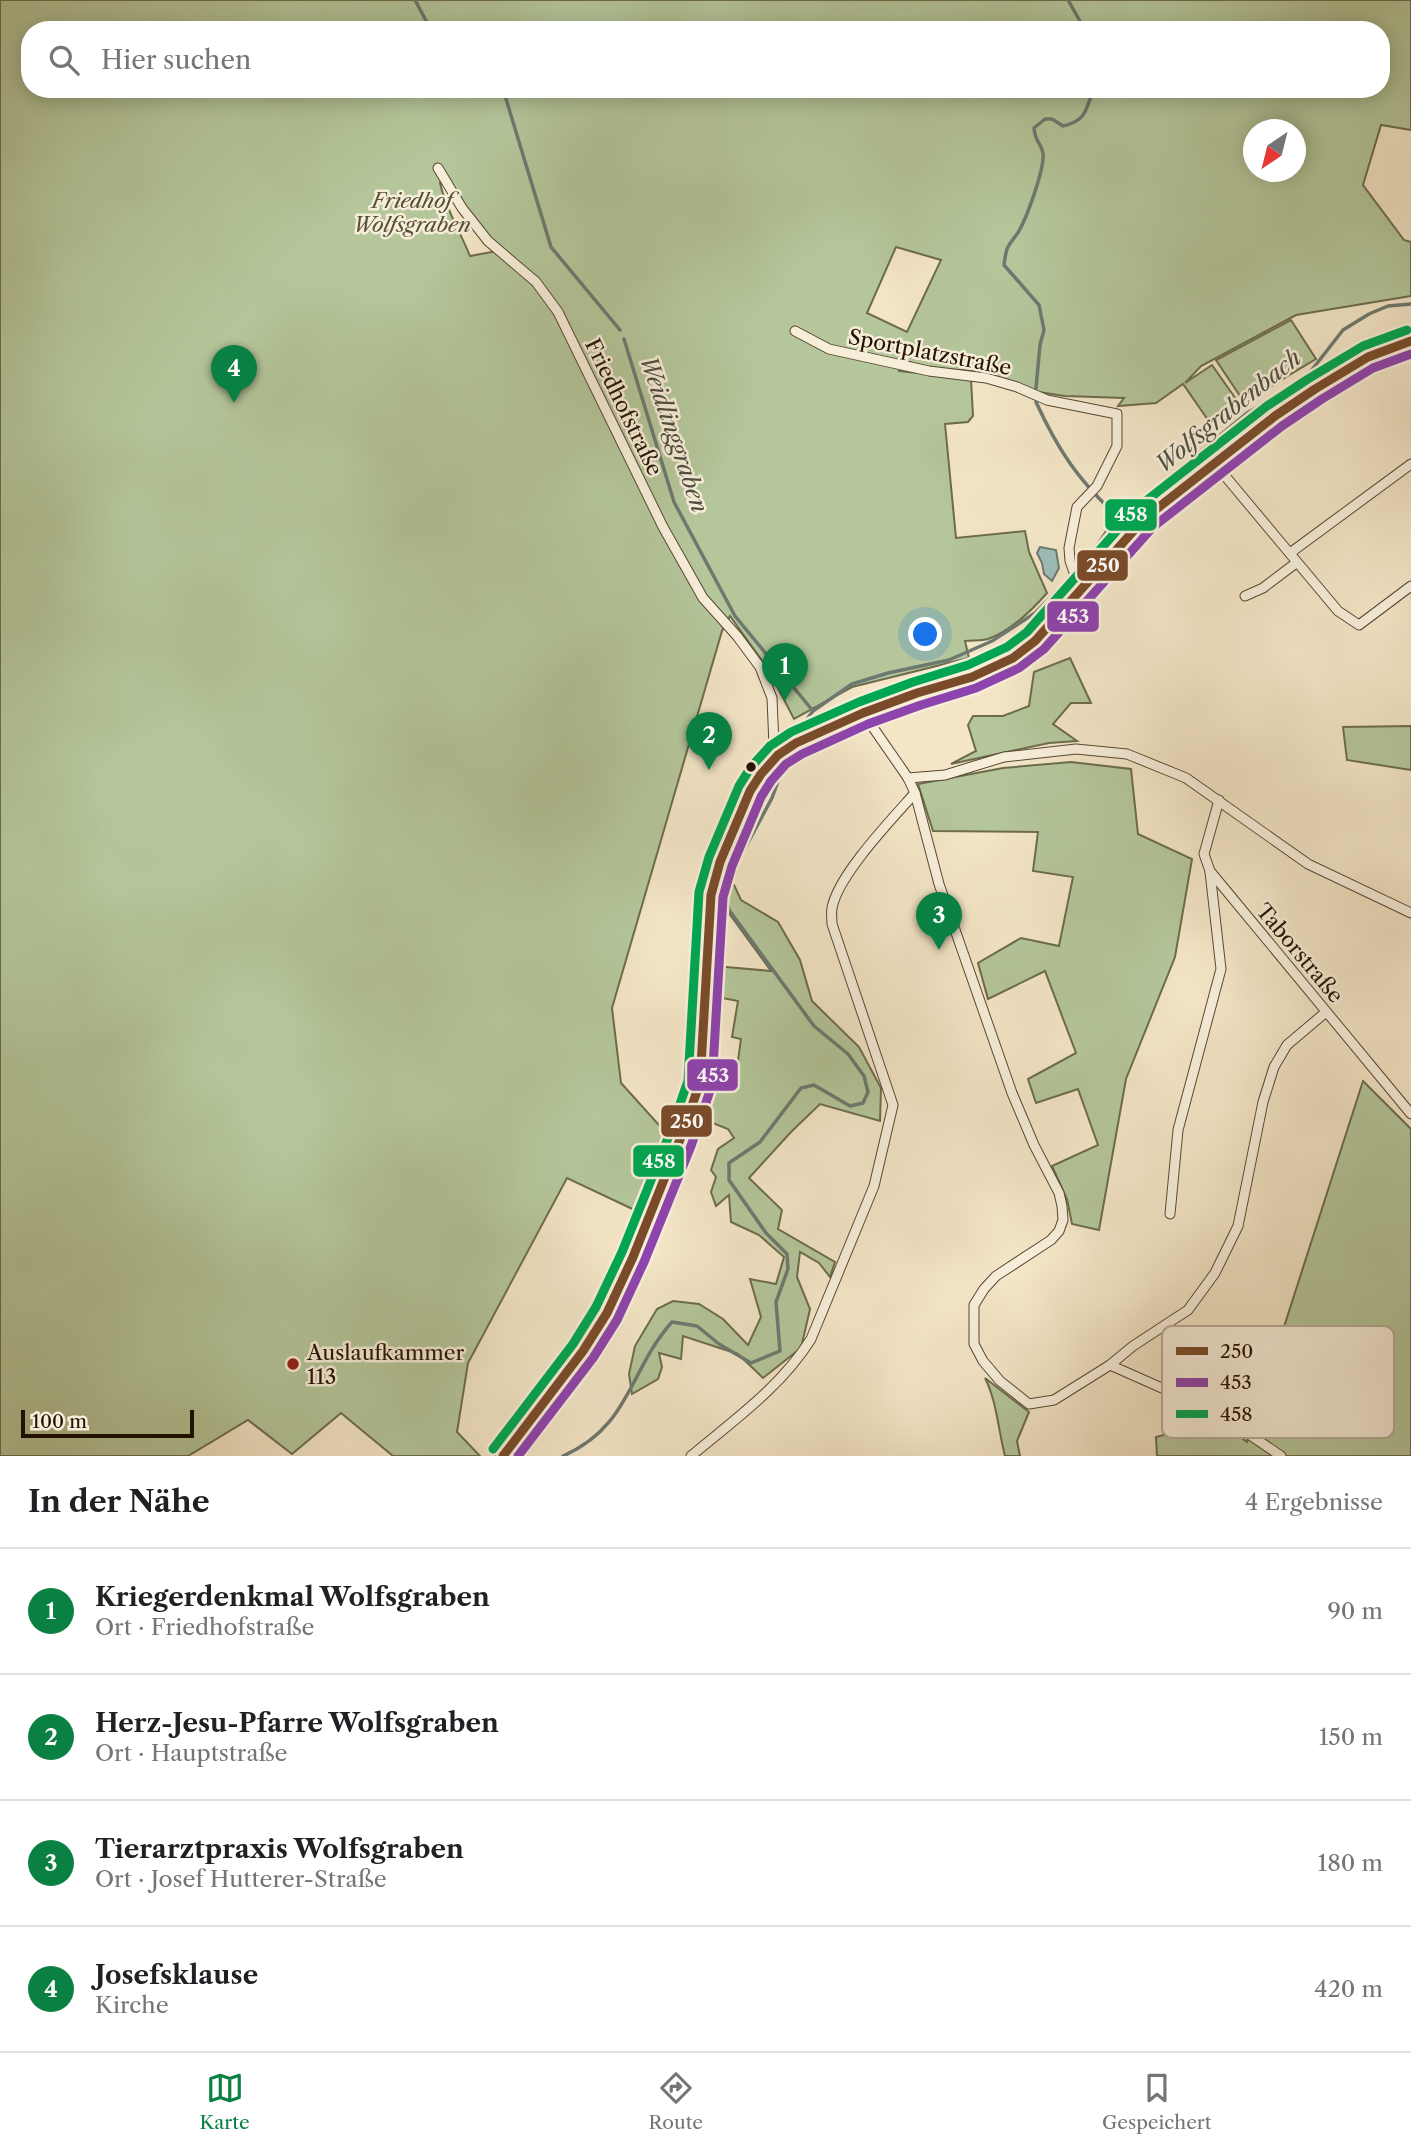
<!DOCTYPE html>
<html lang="de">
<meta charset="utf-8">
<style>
body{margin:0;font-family:"Libre Caslon Text",serif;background:#f6f6f6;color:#202124}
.compass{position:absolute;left:1243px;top:119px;width:63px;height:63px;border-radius:50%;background:#fff;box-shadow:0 4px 18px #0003;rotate:215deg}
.scale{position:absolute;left:21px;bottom:18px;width:173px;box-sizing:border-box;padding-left:7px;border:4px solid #241200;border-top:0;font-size:19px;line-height:24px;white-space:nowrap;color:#241200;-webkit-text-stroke:5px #f7eeda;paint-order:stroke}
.you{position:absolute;left:926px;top:635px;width:24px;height:24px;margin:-18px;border:5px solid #fff;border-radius:50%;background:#1a73e8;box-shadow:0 0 0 10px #1a73e833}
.badge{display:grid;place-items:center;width:46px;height:46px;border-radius:50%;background:#0b8043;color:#fff;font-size:23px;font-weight:700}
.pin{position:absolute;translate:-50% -58px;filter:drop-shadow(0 2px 4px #0008)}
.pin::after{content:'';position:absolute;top:37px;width:24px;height:21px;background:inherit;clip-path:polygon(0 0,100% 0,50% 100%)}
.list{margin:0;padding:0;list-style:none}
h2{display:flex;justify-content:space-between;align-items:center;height:91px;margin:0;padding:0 28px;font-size:30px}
h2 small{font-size:23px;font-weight:400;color:#757577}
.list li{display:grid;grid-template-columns:46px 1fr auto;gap:21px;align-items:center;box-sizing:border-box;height:126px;padding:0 28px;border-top:2px solid #e0e0e0}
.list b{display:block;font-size:26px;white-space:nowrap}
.list p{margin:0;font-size:23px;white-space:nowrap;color:#757577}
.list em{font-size:23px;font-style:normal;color:#757577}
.icon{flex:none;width:38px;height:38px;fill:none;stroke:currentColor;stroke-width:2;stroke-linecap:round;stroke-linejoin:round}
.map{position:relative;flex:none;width:1411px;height:1456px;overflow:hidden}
.search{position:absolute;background:#fff;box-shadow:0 4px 18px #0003;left:21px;right:21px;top:21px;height:77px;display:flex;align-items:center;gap:18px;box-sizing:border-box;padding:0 24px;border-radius:28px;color:#757577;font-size:26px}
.sheet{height:595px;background:#fff}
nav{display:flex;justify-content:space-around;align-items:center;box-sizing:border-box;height:98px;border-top:2px solid #e0e0e0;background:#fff;font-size:19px;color:#757577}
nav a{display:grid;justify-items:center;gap:4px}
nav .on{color:#0b8043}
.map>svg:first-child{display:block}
.green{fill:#b4c69a;stroke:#6c6c4d;stroke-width:2;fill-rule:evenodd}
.water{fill:#9dbeba;stroke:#6d7970;stroke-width:2}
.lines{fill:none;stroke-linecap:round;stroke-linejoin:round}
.stream{stroke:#6d7970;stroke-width:3.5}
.minor-casing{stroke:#584732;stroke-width:11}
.secondary-casing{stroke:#241200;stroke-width:15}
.minor{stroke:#f7eeda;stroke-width:9}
.secondary{stroke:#f7eeda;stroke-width:12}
.bus-1-casing{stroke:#f7eeda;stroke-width:14}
.bus-2-casing{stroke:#f7eeda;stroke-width:14}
.bus-3-casing{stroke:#f7eeda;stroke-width:14}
.bus-1{stroke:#7a4b2a;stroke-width:9}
.bus-2{stroke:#8e44ad;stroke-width:9}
.bus-3{stroke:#00a651;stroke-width:9}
.bus-dot{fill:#241200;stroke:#f7eeda;stroke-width:2.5}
.poi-dot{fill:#8f2418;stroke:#f7eeda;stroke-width:2.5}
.labels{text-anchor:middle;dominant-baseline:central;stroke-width:5;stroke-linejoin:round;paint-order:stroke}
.park-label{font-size:21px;font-style:italic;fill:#565136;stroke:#f7eeda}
.street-label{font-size:21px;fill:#241200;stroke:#f7eeda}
.poi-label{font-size:21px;fill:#241200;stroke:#f7eeda;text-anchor:start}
.water-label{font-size:23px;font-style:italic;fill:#4e4e41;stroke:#f7eeda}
.key{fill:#f7eeda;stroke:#b8ac99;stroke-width:2}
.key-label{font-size:19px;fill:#241200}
.line-badge{stroke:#f7eeda;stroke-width:2.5}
.badge-label{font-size:19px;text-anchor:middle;font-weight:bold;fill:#fff}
</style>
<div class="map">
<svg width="1411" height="1456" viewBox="0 0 1411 1456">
<rect width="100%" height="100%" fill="#f3e5c6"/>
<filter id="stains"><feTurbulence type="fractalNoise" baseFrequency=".00286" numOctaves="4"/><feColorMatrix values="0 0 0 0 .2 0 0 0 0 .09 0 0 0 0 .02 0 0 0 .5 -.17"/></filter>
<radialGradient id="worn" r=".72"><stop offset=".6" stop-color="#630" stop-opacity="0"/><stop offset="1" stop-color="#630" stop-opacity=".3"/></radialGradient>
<g class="green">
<path d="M0,0H1411V130L1381,125L1363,185L1404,240L1411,242V296L1296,315L1201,366L1185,383L1212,365L1238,402L1208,420L1183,384L1156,403L1118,406L1124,398L1065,396L1032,391L1000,378L971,371L932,368L905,361L899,371L971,379L973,416L968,422L945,424L956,538L1025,531L1029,552L1047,593C1032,610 1011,631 988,639C981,641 972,640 965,641L969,658L852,687L794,719L768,669L730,616L722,631L612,1008L621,1083L668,1135L641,1213L567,1178L468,1363L457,1432L480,1456H393L341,1413L292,1454L248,1420L188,1456H0ZM1161,27L1182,30H1381V89H30V30H1166ZM1254,130H1296V172H1254ZM440,183L452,188L489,241L492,252L470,256C460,231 446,210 440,183ZM896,247L941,260L907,332L867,313Z"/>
<path d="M1291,320L1316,359L1244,402L1216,360Z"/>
<path d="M1070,658L1091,703H1071L1053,724L1077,741L1049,743L951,764L976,751L968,725L973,716H1003L1029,706L1034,672Z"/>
<path d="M1411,726V770L1347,760L1343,727Z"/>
<path d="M1071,762L1131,769L1138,834L1192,859L1175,957L1126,1079L1099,1230L1072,1224L1067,1199L1052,1166L1098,1145L1078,1089L1036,1103L1028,1079L1076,1053L1045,971L988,999L978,963L1021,938L1059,946L1073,877L1033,871L1038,832L933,831L918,784L1003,768Z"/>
<path d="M722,883L734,885L741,900L778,922L800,960L812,1001L859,1047L881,1088L880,1121L820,1104L791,1132L749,1178L782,1210L778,1229L835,1262L830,1277L819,1263L800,1252L797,1277L810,1309L801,1348L763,1378L738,1354L683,1336L681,1359L659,1353L662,1367L658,1379L632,1394L629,1374L635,1346L657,1309L673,1301L699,1304L723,1319L748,1345L761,1317L750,1279L776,1284L784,1257L759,1235L731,1222L729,1195L716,1206L711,1192L716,1177L711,1170L718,1149L734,1138L728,1129L700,1118L708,1066L737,1068L741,1039L732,1037L738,1001L712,996L715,966L771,971L720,901Z"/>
<path d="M1363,1081L1411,1129V1456H1157L1156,1437L1179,1431L1164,1395L1204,1409L1247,1442Z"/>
<path d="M985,1378L1029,1412L1017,1441L1020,1456H1005C998,1429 997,1402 985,1378Z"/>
</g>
<path class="water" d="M1040,547L1056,550L1059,568L1052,581L1044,574L1042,563L1037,553Z"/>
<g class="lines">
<g class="stream">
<path d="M415,0L431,30"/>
<path d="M1068,0L1085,30"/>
<path d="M503,89L551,247L620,330"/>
<path d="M624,339L674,502L735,616L813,711"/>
<path d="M1036,388L1040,345L1044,330L1039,305L1004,265C1007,242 1008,248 1019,231C1027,217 1045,168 1043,153C1041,143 1035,142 1034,128L1045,119H1052L1063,126C1088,120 1085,109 1094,89"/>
<path d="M1036,402C1058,450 1078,480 1117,516"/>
<path d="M797,732L813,711L852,684L888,673L949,660L992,641L1035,613L1086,562L1117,516L1150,496L1201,451L1247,413L1287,391L1311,371L1343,330L1369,314L1388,306L1411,304"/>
<path d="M563,1456C630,1427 629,1370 672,1322L697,1326L719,1344L751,1363L780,1351L776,1302L788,1269L787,1254L766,1233L729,1180V1163L760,1142L801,1088L814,1085L850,1106L863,1103L868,1092L864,1076L848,1054L814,1026L729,910L725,893L730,876L772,798L785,762"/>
</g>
<defs>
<g id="minor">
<path d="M438,168L462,208L488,241L536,282L558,312L663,527L703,598L737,636L760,667L772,698L774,746L778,755"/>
<path d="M795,331L829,349L929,371L986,378L1017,387L1047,400L1117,414V446L1097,486L1077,507L1069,548L1070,561L1081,592"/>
<path d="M1215,464L1338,611L1359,625L1411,586"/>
<path d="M1290,553L1411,464"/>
<path d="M1245,596L1263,588L1296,563"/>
<path d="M863,713L908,778L915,793L939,884L1012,1093L1034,1145L1059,1193L1062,1206L1063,1220L1059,1231L1051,1240L996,1276L984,1289L974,1305V1344L983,1361L1000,1381L1029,1404L1054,1400L1110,1365L1216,1412L1281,1456"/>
<path d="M908,778L945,775L1004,757L1076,749L1127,754L1186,778L1308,864L1411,913"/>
<path d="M1219,800L1204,854L1210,871L1411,1114"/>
<path d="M1170,1214L1178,1130L1221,969L1210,872"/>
<path d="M1110,1365L1133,1346L1188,1310L1215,1273L1238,1226L1263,1102L1274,1067L1287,1045L1326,1012"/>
<path d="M691,1456C734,1420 781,1387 811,1339L874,1186L893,1105L832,924C832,919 831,913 832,908C838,875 892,819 915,793"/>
</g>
<path id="secondary" d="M503,1456L583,1351L607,1313L633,1257L679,1142L700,1083L711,895L720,862L750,791L761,774L778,755L796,743L863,713L917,693L972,677L1013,658L1035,641L1145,518L1275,416L1315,389L1368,357L1411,341"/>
</defs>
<use href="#minor" class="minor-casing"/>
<use href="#secondary" class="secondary-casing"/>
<use href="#minor" class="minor"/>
<use href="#secondary" class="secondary"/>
<defs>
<path id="bus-1" d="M503,1456L583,1351L607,1313L633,1257L679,1142L700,1083L711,895L720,862L750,791L761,774L778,755L796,743L863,713L917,693L972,677L1013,658L1035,641L1145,518L1275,416L1315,389L1368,357L1411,341"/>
<path id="bus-2" d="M518,1456L593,1358L617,1320L644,1262L691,1146L712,1085L723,897L732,866L761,797L771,781L786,764L802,754L868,724L921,705L976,688L1019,668L1044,649L1153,527L1282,426L1322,399L1373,368L1411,354"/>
<path id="bus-3" d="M493,1449L573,1344L596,1307L622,1252L668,1138L688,1081L699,892L709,857L739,786L751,767L770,746L791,732L859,702L913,682L968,665L1007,647L1027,632L1137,508L1267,406L1308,379L1363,346L1407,330"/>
</defs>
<use href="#bus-1" class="bus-1-casing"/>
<use href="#bus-2" class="bus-2-casing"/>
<use href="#bus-3" class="bus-3-casing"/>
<use href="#bus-1" class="bus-1"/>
<use href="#bus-2" class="bus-2"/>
<use href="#bus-3" class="bus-3"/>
</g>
<circle class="bus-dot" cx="751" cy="767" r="6"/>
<circle class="poi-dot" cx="293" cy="1364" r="7"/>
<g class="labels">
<g class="park-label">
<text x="412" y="200">Friedhof<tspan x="412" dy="24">Wolfsgraben</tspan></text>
</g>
<g class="street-label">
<text transform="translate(930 352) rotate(11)">Sportplatzstraße</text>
<text transform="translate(624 407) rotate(64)">Friedhofstraße</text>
<text transform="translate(1300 953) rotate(50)">Taborstraße</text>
</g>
<g class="poi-label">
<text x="307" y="1352">Auslaufkammer<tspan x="307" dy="24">113</tspan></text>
</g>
<g class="water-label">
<text transform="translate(1228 411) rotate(-39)">Wolfsgrabenbach</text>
<text transform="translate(674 434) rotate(71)">Weidlinggraben</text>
</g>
</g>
<rect x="1162" y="1326" width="232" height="112" rx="10" class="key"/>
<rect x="1176" y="1347" width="32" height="8" fill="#7a4b2a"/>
<rect x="1176" y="1378" width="32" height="9" fill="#8e44ad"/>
<rect x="1176" y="1410" width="32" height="8" fill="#00a651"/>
<g class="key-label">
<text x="1220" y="1358">250</text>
<text x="1220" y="1389">453</text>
<text x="1220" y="1421">458</text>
</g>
<g class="line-badge">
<rect x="1104" y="498" width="54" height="34" rx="7" fill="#00a651"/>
<rect x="1076" y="549" width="53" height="33" rx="7" fill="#7a4b2a"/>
<rect x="1046" y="600" width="54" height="33" rx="7" fill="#8e44ad"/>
<rect x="686" y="1058" width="53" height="34" rx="7" fill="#8e44ad"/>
<rect x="660" y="1104" width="53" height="34" rx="7" fill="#7a4b2a"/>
<rect x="632" y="1144" width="53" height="34" rx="7" fill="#00a651"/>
</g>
<g class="badge-label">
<text x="1131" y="521">458</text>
<text x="1103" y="572">250</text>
<text x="1073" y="623">453</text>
<text x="713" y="1082">453</text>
<text x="687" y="1128">250</text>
<text x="659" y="1168">458</text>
</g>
<rect width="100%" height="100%" filter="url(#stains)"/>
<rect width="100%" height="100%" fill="url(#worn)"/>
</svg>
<svg class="compass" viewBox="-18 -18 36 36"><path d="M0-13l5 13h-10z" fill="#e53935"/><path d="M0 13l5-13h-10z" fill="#757577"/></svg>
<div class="scale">100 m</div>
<div class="you"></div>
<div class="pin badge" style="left:785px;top:701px">1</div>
<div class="pin badge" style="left:709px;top:770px">2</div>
<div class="pin badge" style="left:939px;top:950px">3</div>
<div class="pin badge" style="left:234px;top:403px">4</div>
<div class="search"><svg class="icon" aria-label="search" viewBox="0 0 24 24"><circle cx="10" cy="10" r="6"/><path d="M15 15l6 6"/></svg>Hier suchen</div>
</div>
<section class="sheet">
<h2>In der Nähe<small>4 Ergebnisse</small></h2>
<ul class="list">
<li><span class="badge">1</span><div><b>Kriegerdenkmal Wolfsgraben</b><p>Ort · Friedhofstraße</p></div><em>90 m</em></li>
<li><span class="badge">2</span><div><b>Herz-Jesu-Pfarre Wolfsgraben</b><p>Ort · Hauptstraße</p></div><em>150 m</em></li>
<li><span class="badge">3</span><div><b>Tierarztpraxis Wolfsgraben</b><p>Ort · Josef Hutterer-Straße</p></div><em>180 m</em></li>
<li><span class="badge">4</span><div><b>Josefsklause</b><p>Kirche</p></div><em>420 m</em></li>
</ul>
</section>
<nav>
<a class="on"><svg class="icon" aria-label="map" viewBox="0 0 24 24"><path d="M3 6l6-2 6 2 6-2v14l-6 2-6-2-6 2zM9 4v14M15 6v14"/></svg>Karte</a>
<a><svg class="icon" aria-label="directions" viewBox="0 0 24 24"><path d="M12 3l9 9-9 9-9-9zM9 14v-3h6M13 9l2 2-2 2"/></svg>Route</a>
<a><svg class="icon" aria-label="saved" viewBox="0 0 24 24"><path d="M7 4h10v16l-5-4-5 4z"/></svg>Gespeichert</a>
</nav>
